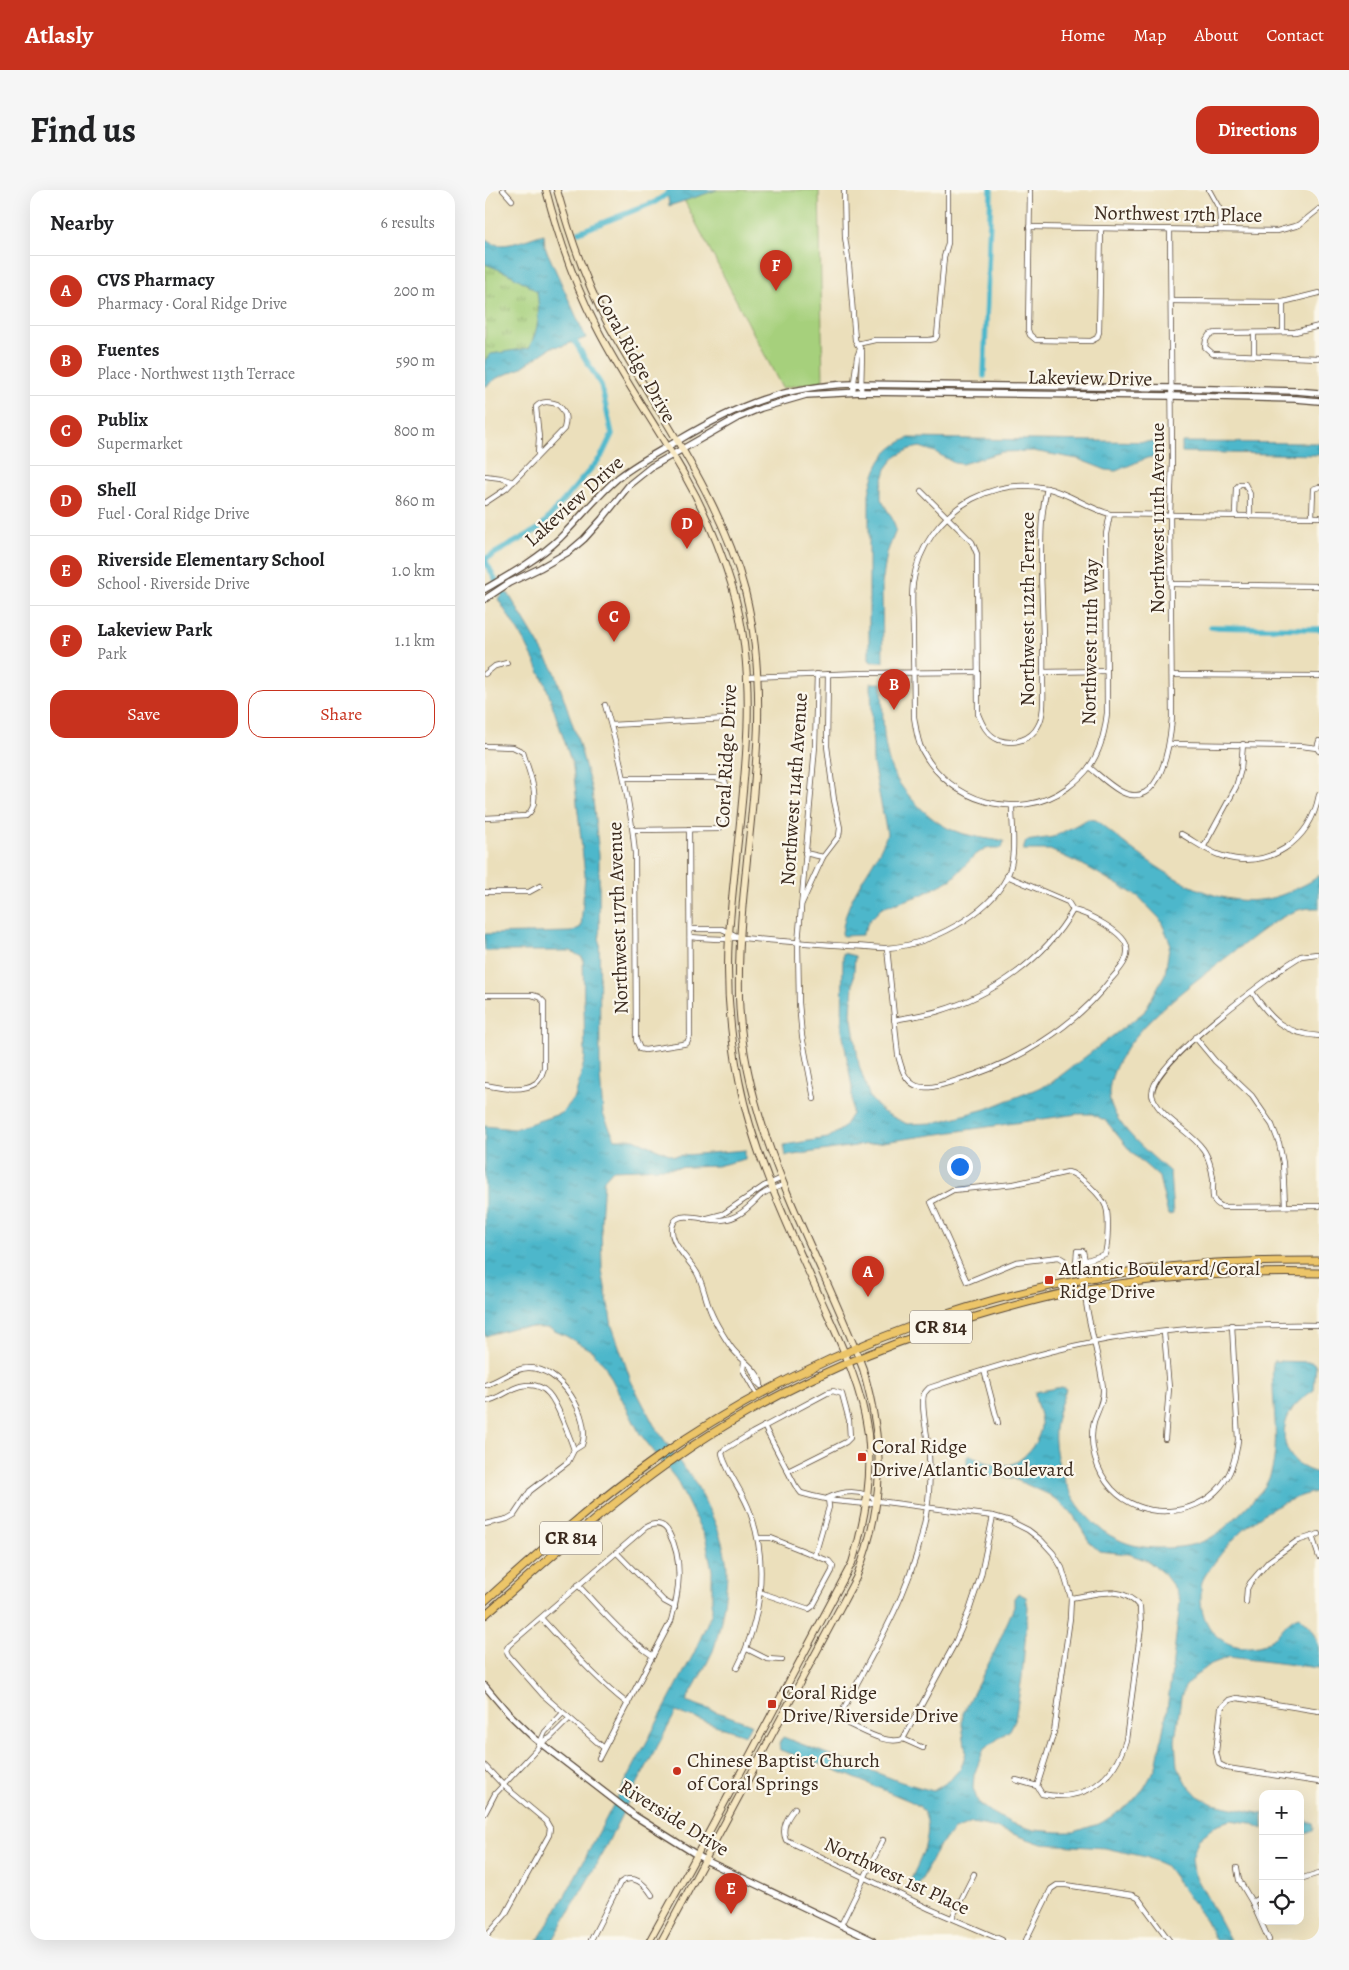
<!DOCTYPE html>
<meta charset="utf-8">
<style>
body{margin:0;font-family:Alegreya,serif;background:#f6f6f6;color:#202124}
.controls{position:absolute;right:15px;bottom:15px;display:grid;overflow:hidden;border-radius:10px;box-shadow:0 5px 20px #0002}
.controls button{width:45px;height:45px;display:grid;place-items:center;padding:0;border:0;border-bottom:1px solid #e0e0e0;background:#fff;color:#202124;font:25px sans-serif}
.you{position:absolute;left:474px;top:976px;width:18px;height:18px;margin:-12px;border:4px solid #fff;border-radius:50%;background:#1a73e8;box-shadow:0 0 0 8px #1a73e833}
.badge{display:grid;place-items:center;width:32px;height:32px;border-radius:50%;background:#c8321e;color:#fff;font-size:16px;font-weight:700}
.pin{position:absolute;translate:-50% -41px;filter:drop-shadow(0 1px 2px #0008)}
.pin::after{content:'';position:absolute;top:26px;width:18px;height:15px;background:inherit;clip-path:polygon(0 0,100% 0,50% 100%)}
.list{margin:0;padding:0;list-style:none}
h2{display:flex;justify-content:space-between;align-items:center;height:65px;margin:0;padding:0 20px;font-size:21px}
h2 small{font-size:16px;font-weight:400;color:#757577}
.list li{display:grid;grid-template-columns:32px 1fr auto;gap:15px;align-items:center;box-sizing:border-box;height:70px;padding:0 20px;border-top:1px solid #e0e0e0}
.list b{display:block;font-size:19px;white-space:nowrap}
.list p{margin:0;font-size:16px;white-space:nowrap;color:#757577}
.list em{font-size:16px;font-style:normal;color:#757577}
.actions{display:flex;gap:10px;padding:15px 20px}
.actions a{flex:1;padding:11px 0;border:1px solid #c8321e;border-radius:15px;text-align:center;font-size:18px;color:#c8321e}
.actions .main{background:#c8321e;color:#fff}
.icon{flex:none;width:28px;height:28px;fill:none;stroke:currentColor;stroke-width:2;stroke-linecap:round;stroke-linejoin:round}
.map{position:relative;flex:none;width:834px;height:1750px;overflow:hidden;border-radius:15px}
header{display:flex;align-items:center;gap:30px;box-sizing:border-box;height:70px;padding:0 25px;background:#c8321e;color:#fff}
header strong{font-size:24px}
nav{display:flex;gap:28px;margin-inline-start:auto;font-size:18px}
.intro{display:flex;align-items:center;justify-content:space-between;box-sizing:border-box;height:120px;padding:0 30px}
h1{margin:0;font-size:35px}
.button{padding:12px 22px;border-radius:15px;background:#c8321e;color:#fff;font-size:18px;font-weight:700}
main{display:flex;gap:30px;padding:0 30px}
aside{flex:1;background:#fff;border-radius:15px;box-shadow:0 5px 20px #0002}
.map>svg:first-child{display:block}
.grass{fill:url(#grass-tufts);stroke:#707d4d}
.park{fill:#a6d07c;stroke:#707d4d}
.water{fill:url(#water-ripples);stroke:#447074}
.lines{fill:none;stroke-linecap:round;stroke-linejoin:round}
.canal{stroke:#4db7cb;stroke-width:5.5}
.minor-casing{stroke:#554536;stroke-width:6}
.tertiary-casing{stroke:#554536;stroke-width:8}
.secondary-casing{stroke:#554536;stroke-width:8}
.primary-casing{stroke:#554536;stroke-width:9}
.minor{stroke:#fff;stroke-width:4.5}
.tertiary{stroke:#fff;stroke-width:5.5}
.secondary{stroke:#f7e8c3;stroke-width:6}
.primary{stroke:#ecc569;stroke-width:7}
.poi-dot{fill:#c8321e;stroke:#fbf7ec;stroke-width:2}
.labels{text-anchor:middle;dominant-baseline:central;stroke-width:4.5;stroke-linejoin:round;paint-order:stroke}
.shield{fill:#fbf7ec;stroke:#75685c;stroke-width:1}
.shield-label{font-size:19px;font-weight:bold;fill:#3b2a1e}
.street-label{font-size:20px;fill:#3b2a1e;stroke:#fbf7ec}
.poi-label{font-size:20px;fill:#3b2a1e;stroke:#fbf7ec;text-anchor:start}
</style>
<header>
<strong>Atlasly</strong>
<nav><a>Home</a><a>Map</a><a>About</a><a>Contact</a></nav>
</header>
<div class="intro"><h1>Find us</h1><a class="button">Directions</a></div>
<main>
<aside>
<h2>Nearby<small>6 results</small></h2>
<ul class="list">
<li><span class="badge">A</span><div><b>CVS Pharmacy</b><p>Pharmacy · Coral Ridge Drive</p></div><em>200 m</em></li>
<li><span class="badge">B</span><div><b>Fuentes</b><p>Place · Northwest 113th Terrace</p></div><em>590 m</em></li>
<li><span class="badge">C</span><div><b>Publix</b><p>Supermarket</p></div><em>800 m</em></li>
<li><span class="badge">D</span><div><b>Shell</b><p>Fuel · Coral Ridge Drive</p></div><em>860 m</em></li>
<li><span class="badge">E</span><div><b>Riverside Elementary School</b><p>School · Riverside Drive</p></div><em>1.0 km</em></li>
<li><span class="badge">F</span><div><b>Lakeview Park</b><p>Park</p></div><em>1.1 km</em></li>
</ul>
<div class="actions"><a class="main">Save</a><a>Share</a></div>
</aside>
<div class="map">
<svg width="834" height="1750" viewBox="0 0 834 1750">
<defs>
<pattern id="grass-tufts" width="24" height="20" patternUnits="userSpaceOnUse" patternTransform="scale(1.25)"><rect width="24" height="20" fill="#a6d07c"/><path d="M3 7l-1-3M5 7V3M7 7l1-3M15 17l-1-3M17 17v-4M19 17l1-3" fill="none" stroke="#88a965"/></pattern>
<pattern id="water-ripples" width="26" height="14" patternUnits="userSpaceOnUse" patternTransform="scale(1.25)"><rect width="26" height="14" fill="#4db7cb"/><path d="M2 4q2-2 4 0t4 0M15 11q2-2 4 0t4 0" fill="none" stroke="#4195a4"/></pattern>
</defs>
<rect width="100%" height="100%" fill="#fbf7ec"/>
<filter id="ink" filterUnits="userSpaceOnUse"><feTurbulence type="fractalNoise" baseFrequency=".02" numOctaves="2"/><feDisplacementMap in="SourceGraphic" scale="10" xChannelSelector="R" yChannelSelector="G"/><feConvolveMatrix kernelMatrix="1 2 1 2 8 2 1 2 1" color-interpolation-filters="sRGB"/></filter>
<filter id="wash" filterUnits="userSpaceOnUse"><feTurbulence type="fractalNoise" baseFrequency=".0096" numOctaves="4" result="noise"/><feDisplacementMap in="SourceGraphic" scale="20" xChannelSelector="R" yChannelSelector="G"/><feGaussianBlur stdDeviation="1.12" result="paint"/><feColorMatrix in="noise" values="0 0 0 0 0 0 0 0 0 0 0 0 0 0 0 0 0 1.4 0 .05"/><feComposite in="paint" operator="in"/></filter>
<g filter="url(#wash)">
<rect width="100%" height="100%" fill="#ebdfbb"/>
<path class="grass" d="M0,71L69,92L57,151L0,192Z"/>
<path class="park" d="M230,0H334L338,191L297,198L199,10Z"/>
<g class="water">
<path d="M182,0H232L184,16Z"/>
<path d="M59,44L60,57L101,148L77,156L67,157L34,179L12,188L0,197V170L6,164L44,158C54,138 55,125 52,102C36,89 19,81 0,74V49C15,63 42,48 59,44Z"/>
<path d="M424,248L678,252L677,265L662,268L631,281L621,280L593,269L548,261L516,262L477,274L469,273L450,262L435,257L425,259L410,267L401,279L396,296V309L408,330L411,340L402,363L397,394L398,472H386L384,470V304C390,277 397,259 424,248Z"/>
<path d="M697,252L834,253V265L697,262Z"/>
<path d="M23,403L70,482L93,550L107,601L114,664L115,884L118,924L130,949H149L189,966L260,960V969L232,976L128,980L119,990L116,1031L117,1080L127,1136L146,1191L169,1235L198,1277C206,1283 218,1306 222,1316C231,1333 238,1351 241,1370C245,1388 235,1443 228,1461C220,1478 210,1495 201,1511L266,1534L260,1545L191,1522L150,1598L112,1674L68,1750H53L81,1704L209,1463L227,1422V1380L221,1350L191,1289L155,1244L120,1176L107,1161L81,1146L63,1138L31,1137L0,1146V936L29,939L77,923L90,907L100,868L98,768L86,761H0V744L86,742L96,737L100,685L88,577L60,493L42,456L13,409Z"/>
<path d="M386,493H396L397,495C398,522 397,549 405,575C412,597 444,631 467,640C483,646 501,649 519,651L517,658H501L489,666L467,689L436,705L397,718L384,731L377,745L358,746L357,743C359,729 363,716 370,703C380,683 395,665 402,644L388,573Z"/>
<path d="M603,629L611,630C662,672 738,736 808,700C817,696 827,692 834,685V718C827,718 818,718 811,721C789,729 769,747 751,760C711,791 628,847 624,902C623,931 665,964 685,982L688,1024L683,1025L674,987L647,963L621,931L607,924H592L301,966L299,955L343,948L358,938L367,924V897L357,840L358,763L370,766L366,823L374,875L385,908L398,922L422,934L449,933L504,918L566,893L659,822L680,784L685,752L675,729L654,707L602,677L565,660H538L541,651L568,647Z"/>
<path d="M789,1171L827,1172L831,1175L829,1200C822,1205 813,1211 808,1218C789,1245 802,1277 834,1283V1301C790,1311 758,1334 732,1369C727,1376 720,1384 717,1392C716,1395 716,1400 716,1403C714,1437 738,1463 773,1456C795,1452 797,1431 814,1426C834,1442 834,1452 834,1478L744,1467L726,1474L709,1487L700,1497L696,1507L690,1551L692,1576L701,1593L713,1606L728,1614L778,1624V1639L766,1633L745,1630L731,1635L713,1650L707,1668L709,1683L745,1750H730L721,1731L681,1676L661,1667L620,1658L557,1654L508,1637L487,1633L469,1640L453,1657L434,1695L428,1697L425,1691C435,1670 453,1638 435,1617C433,1615 428,1613 425,1611L331,1572L295,1560L294,1554L298,1547L416,1592L448,1601L464,1591L476,1578L481,1562L477,1535L478,1523L508,1465L529,1417V1408L533,1403L541,1407L543,1417L537,1487L530,1530L525,1540L499,1559L489,1585L488,1598L493,1612L506,1622L526,1633L549,1640L573,1642H589L616,1633L644,1615L659,1598L671,1577L682,1520L694,1422L695,1410L691,1400L679,1384L663,1371L644,1364L614,1361L605,1353L587,1323L565,1305L527,1288L485,1284L482,1280V1267L484,1265C495,1271 510,1276 522,1275C537,1274 555,1251 556,1236C557,1224 549,1212 550,1202L577,1197L581,1199C577,1210 573,1221 571,1232C563,1273 593,1332 632,1349C646,1356 660,1358 676,1358C693,1358 712,1356 727,1347C743,1337 764,1315 777,1300C797,1276 789,1227 788,1197C788,1189 786,1178 789,1171Z"/>
<path d="M815,1629L828,1633L829,1638L828,1641L815,1646Z"/>
</g>
<g class="lines">
<g class="canal">
<path d="M94,42L170,12L188,0"/>
<path d="M499,186L506,0"/>
<path d="M0,369L55,338L116,267L127,244L116,195L86,145"/>
<path d="M0,370L19,405"/>
<path d="M726,437L834,439"/>
</g>
</g>
</g>
<g filter="url(#ink)">
<g class="lines">
<defs>
<g id="minor">
<path d="M18,0L27,10"/>
<path d="M359,0L360,47L364,75L370,150L377,161L376,202"/>
<path d="M545,0L543,140L545,145L551,150L606,151L612,148L614,142L616,39"/>
<path d="M724,0L734,18L736,40"/>
<path d="M544,37L792,41L814,35L834,19"/>
<path d="M686,111L798,112L834,103"/>
<path d="M834,136L810,142L730,143L724,145L721,150L720,157L728,164L834,168"/>
<path d="M798,142V112"/>
<path d="M769,144V165"/>
<path d="M372,154L390,150H444L450,149L452,146L459,67L463,53V0"/>
<path d="M368,201L372,167L375,159"/>
<path d="M0,286L16,288L28,292"/>
<path d="M436,301L487,352L492,364L493,524C497,534 502,545 514,550C528,555 546,550 553,536C560,524 558,505 558,491C559,455 557,418 556,381C556,353 555,326 562,298"/>
<path d="M0,313L21,299L79,239C82,228 81,221 72,214C64,212 57,210 51,217L54,248L53,265"/>
<path d="M625,324L621,344L622,523C620,541 615,562 604,577C599,585 590,592 582,598C533,633 464,612 437,560C432,550 431,538 429,527C429,499 428,471 428,443C428,427 426,409 428,393C433,357 456,326 487,309C510,297 536,293 561,298C584,303 602,318 625,324L834,327"/>
<path d="M750,325L751,298L755,294H760L765,304V325"/>
<path d="M827,327L828,299L834,297"/>
<path d="M687,394L834,396"/>
<path d="M558,482L621,481"/>
<path d="M0,484L10,476L22,473"/>
<path d="M687,485L834,486"/>
<path d="M262,487L377,483L493,482"/>
<path d="M120,515C135,566 145,610 150,663L151,850L155,859L160,860L198,854L202,853L205,846L204,639"/>
<path d="M126,535L241,529"/>
<path d="M834,551L832,558L834,561"/>
<path d="M685,554L816,556L832,558"/>
<path d="M0,556L28,557L38,562C43,580 59,613 41,626L0,628"/>
<path d="M604,577C614,585 624,595 635,601C676,623 685,553 687,528L685,325L687,271L685,40"/>
<path d="M140,588H231L240,591L241,595L238,633L234,639L148,640"/>
<path d="M696,644C709,651 723,662 737,666C784,680 825,652 834,605"/>
<path d="M719,656L751,597L756,579L758,554"/>
<path d="M320,663L338,667"/>
<path d="M0,702H44L55,696"/>
<path d="M317,713L338,667L354,646L355,638L349,610L342,556L343,484"/>
<path d="M205,739H237L254,747"/>
<path d="M205,747C216,748 228,749 239,749C245,748 252,747 258,748C293,751 329,754 364,756C376,756 390,758 402,758C444,755 502,726 522,687C532,666 527,638 527,616"/>
<path d="M402,758L413,865C416,876 419,891 432,896C444,900 459,894 470,891C530,874 589,838 627,788C634,780 644,770 642,758C641,743 602,723 588,720L583,712L522,686"/>
<path d="M832,764L816,766L802,775C779,792 655,881 668,908C678,930 704,940 718,959C723,966 727,979 728,988C729,995 726,1004 729,1010C731,1014 734,1015 738,1017L834,1016"/>
<path d="M767,802C787,830 798,843 834,846"/>
<path d="M0,805H47L54,807L59,812V878C57,884 56,889 51,893C39,902 14,898 0,895"/>
<path d="M409,830C424,827 439,825 454,821C508,805 560,769 588,720"/>
<path d="M710,847L730,871L767,906L787,935L794,953L798,973L800,1016"/>
<path d="M329,909L317,846L314,813L313,753L330,556L332,484"/>
<path d="M219,1029L238,1024L279,996L295,989"/>
<path d="M580,1075L579,1070L574,1067L531,1072L482,1092L446,1012L468,1000L529,994L583,982C594,984 617,1006 621,1017C624,1026 623,1054 620,1064L591,1074"/>
<path d="M598,1089L600,1071L598,1061H592L591,1074L598,1089C599,1097 600,1104 601,1112C605,1141 615,1169 618,1198C619,1210 613,1220 609,1231C603,1254 611,1281 627,1299C656,1330 709,1328 736,1296C747,1283 751,1267 753,1250L747,1135"/>
<path d="M679,1142L684,1198L680,1249"/>
<path d="M259,1172L258,1180L273,1206"/>
<path d="M266,1178L273,1193L276,1196"/>
<path d="M499,1180L513,1233"/>
<path d="M0,1195C15,1191 28,1178 43,1178C75,1176 107,1227 97,1255L89,1260"/>
<path d="M276,1195C275,1180 255,1170 246,1157C238,1145 229,1132 224,1117C220,1107 218,1095 213,1085C207,1071 179,1051 189,1032C196,1020 224,1032 236,1030C253,1029 263,1018 274,1007C280,1001 290,998 298,995"/>
<path d="M0,1211C14,1210 23,1199 36,1196C62,1190 70,1211 78,1231C82,1241 86,1250 89,1260L83,1272L45,1301L29,1325L22,1329L0,1334"/>
<path d="M279,1236L310,1295L316,1303L327,1306L350,1311L382,1314L393,1311L508,1326L525,1331L543,1340L556,1350L568,1363L577,1378L586,1408L585,1428L569,1542L552,1596"/>
<path d="M343,1308C360,1300 378,1300 393,1311"/>
<path d="M827,1346L834,1367"/>
<path d="M273,1348H286L344,1371L348,1376L347,1381L328,1416L324,1419L274,1402"/>
<path d="M131,1362L179,1411L190,1417"/>
<path d="M330,1365L344,1317L343,1308"/>
<path d="M93,1395C116,1420 139,1447 168,1466"/>
<path d="M761,1412L762,1399L765,1393L784,1371L812,1351L834,1344"/>
<path d="M56,1428C84,1458 111,1489 143,1514"/>
<path d="M262,1459L282,1469L297,1470"/>
<path d="M252,1478C276,1431 284,1373 265,1322C259,1303 240,1280 237,1263L239,1260L267,1243L342,1203L348,1201L357,1204L364,1230L365,1248L361,1252L303,1281"/>
<path d="M834,1521L752,1508L744,1510L736,1518L731,1562L734,1574L742,1578L834,1592"/>
<path d="M418,1549L470,1453L484,1421L496,1385L508,1326"/>
<path d="M55,1553L65,1548L84,1529"/>
<path d="M438,1558L418,1549C401,1555 379,1541 363,1534L359,1526V1518C394,1451 431,1394 442,1318C445,1301 445,1283 444,1265C444,1251 435,1215 439,1204C440,1202 442,1200 444,1198C498,1180 552,1163 608,1152C682,1137 758,1134 834,1135"/>
<path d="M114,1568L186,1431C194,1402 199,1371 184,1343C179,1333 171,1332 161,1337L24,1455L21,1460L23,1465L58,1505L119,1558"/>
<path d="M0,1576L18,1595L61,1631L65,1638L64,1645L20,1725L0,1748"/>
<path d="M531,1590L552,1596L557,1604C600,1613 629,1590 641,1550L656,1437L655,1417C637,1394 611,1404 586,1408"/>
<path d="M310,1618C302,1628 296,1638 301,1650L445,1719L517,1750"/>
<path d="M0,1623L10,1604L52,1559L60,1542L78,1523"/>
<path d="M752,1678L754,1690L767,1712L784,1750"/>
<path d="M815,1689L834,1683"/>
<path d="M767,1712L778,1706"/>
<path d="M467,1728L489,1684"/>
<path d="M356,1735L398,1650"/>
<path d="M106,1750L135,1693C148,1683 160,1694 167,1705"/>
<path d="M541,1750L566,1699L572,1695H581L647,1705L653,1708L684,1750"/>
</g>
<g id="tertiary">
<path d="M0,399C26,384 53,369 75,348C95,328 112,306 133,288C152,273 173,262 194,250C253,215 299,196 368,194L687,198L811,201L834,203"/>
<path d="M0,409L24,393L55,378L85,361L99,349L117,329L145,294L166,277L252,228L276,218L321,205L376,202L687,206L811,209L834,211"/>
<path d="M0,1496L23,1523L49,1548L150,1626L220,1670L387,1750"/>
</g>
<g id="secondary">
<path d="M61,0C73,46 89,93 111,136C137,188 171,235 200,286C220,321 236,360 248,399C280,511 251,632 244,746C241,794 245,843 254,890C269,968 306,1042 338,1114C357,1156 377,1198 383,1244C388,1288 380,1331 367,1373L207,1674L165,1750"/>
<path d="M72,0C85,46 100,92 123,134C171,221 235,304 260,401C294,535 251,672 254,807C258,944 332,1055 378,1179C400,1256 400,1314 371,1388L177,1750"/>
</g>
<g id="primary">
<path d="M0,1411C55,1361 111,1311 172,1268C327,1159 515,1091 704,1075C747,1071 791,1071 834,1071"/>
<path d="M0,1425C67,1365 132,1307 206,1257C298,1196 401,1152 507,1122C538,1113 570,1104 602,1099C679,1086 756,1081 834,1083"/>
</g>
</defs>
<use href="#minor" class="minor-casing"/>
<use href="#tertiary" class="tertiary-casing"/>
<use href="#secondary" class="secondary-casing"/>
<use href="#primary" class="primary-casing"/>
<use href="#minor" class="minor"/>
<use href="#tertiary" class="tertiary"/>
<use href="#secondary" class="secondary"/>
<use href="#primary" class="primary"/>
</g>
</g>
<g class="poi-dot">
<rect x="559" y="1085" width="10" height="10" rx="2.5"/>
<rect x="372" y="1262" width="10" height="10" rx="2.5"/>
<rect x="282" y="1509" width="10" height="10" rx="2.5"/>
<circle cx="192" cy="1581" r="5"/>
</g>
<g class="labels">
<g class="shield">
<rect x="425" y="1120.5" width="62" height="33" rx="4"/>
<rect x="55" y="1331.5" width="62" height="33" rx="4"/>
</g>
<g class="shield-label">
<text x="456" y="1137">CR 814</text>
<text x="86" y="1348">CR 814</text>
</g>
<g class="street-label">
<text transform="translate(693 24) rotate(1)">Northwest 17th Place</text>
<text transform="translate(151 168) rotate(61)">Coral Ridge Drive</text>
<text transform="translate(605 188) rotate(1)">Lakeview Drive</text>
<text transform="translate(89 311) rotate(-42)">Lakeview Drive</text>
<text transform="translate(672 328) rotate(-90)">Northwest 111th Avenue</text>
<text transform="translate(542 419) rotate(-90)">Northwest 112th Terrace</text>
<text transform="translate(605 452) rotate(-89)">Northwest 111th Way</text>
<text transform="translate(241 566) rotate(-87)">Coral Ridge Drive</text>
<text transform="translate(309 599) rotate(-86)">Northwest 114th Avenue</text>
<text transform="translate(133 728) rotate(-92)">Northwest 117th Avenue</text>
<text transform="translate(189 1628) rotate(32)">Riverside Drive</text>
<text transform="translate(412 1686) rotate(25)">Northwest 1st Place</text>
</g>
<g class="poi-label">
<text x="574" y="1078">Atlantic Boulevard/Coral<tspan x="574" dy="23">Ridge Drive</tspan></text>
<text x="387" y="1256">Coral Ridge<tspan x="387" dy="23">Drive/Atlantic Boulevard</tspan></text>
<text x="297" y="1502">Coral Ridge<tspan x="297" dy="23">Drive/Riverside Drive</tspan></text>
<text x="202" y="1570">Chinese Baptist Church<tspan x="202" dy="23">of Coral Springs</tspan></text>
</g>
</g>
</svg>
<div class="controls">
<button>+</button>
<button>−</button>
<button><svg class="icon" aria-label="locate" viewBox="0 0 24 24"><circle cx="12" cy="12" r="6"/><path d="M12 2v4M12 18v4M2 12h4M18 12h4"/></svg></button>
</div>
<div class="you"></div>
<div class="pin badge" style="left:383px;top:1107px">A</div>
<div class="pin badge" style="left:409px;top:520px">B</div>
<div class="pin badge" style="left:129px;top:452px">C</div>
<div class="pin badge" style="left:202px;top:359px">D</div>
<div class="pin badge" style="left:246px;top:1724px">E</div>
<div class="pin badge" style="left:291px;top:101px">F</div>
</div>
</main>
